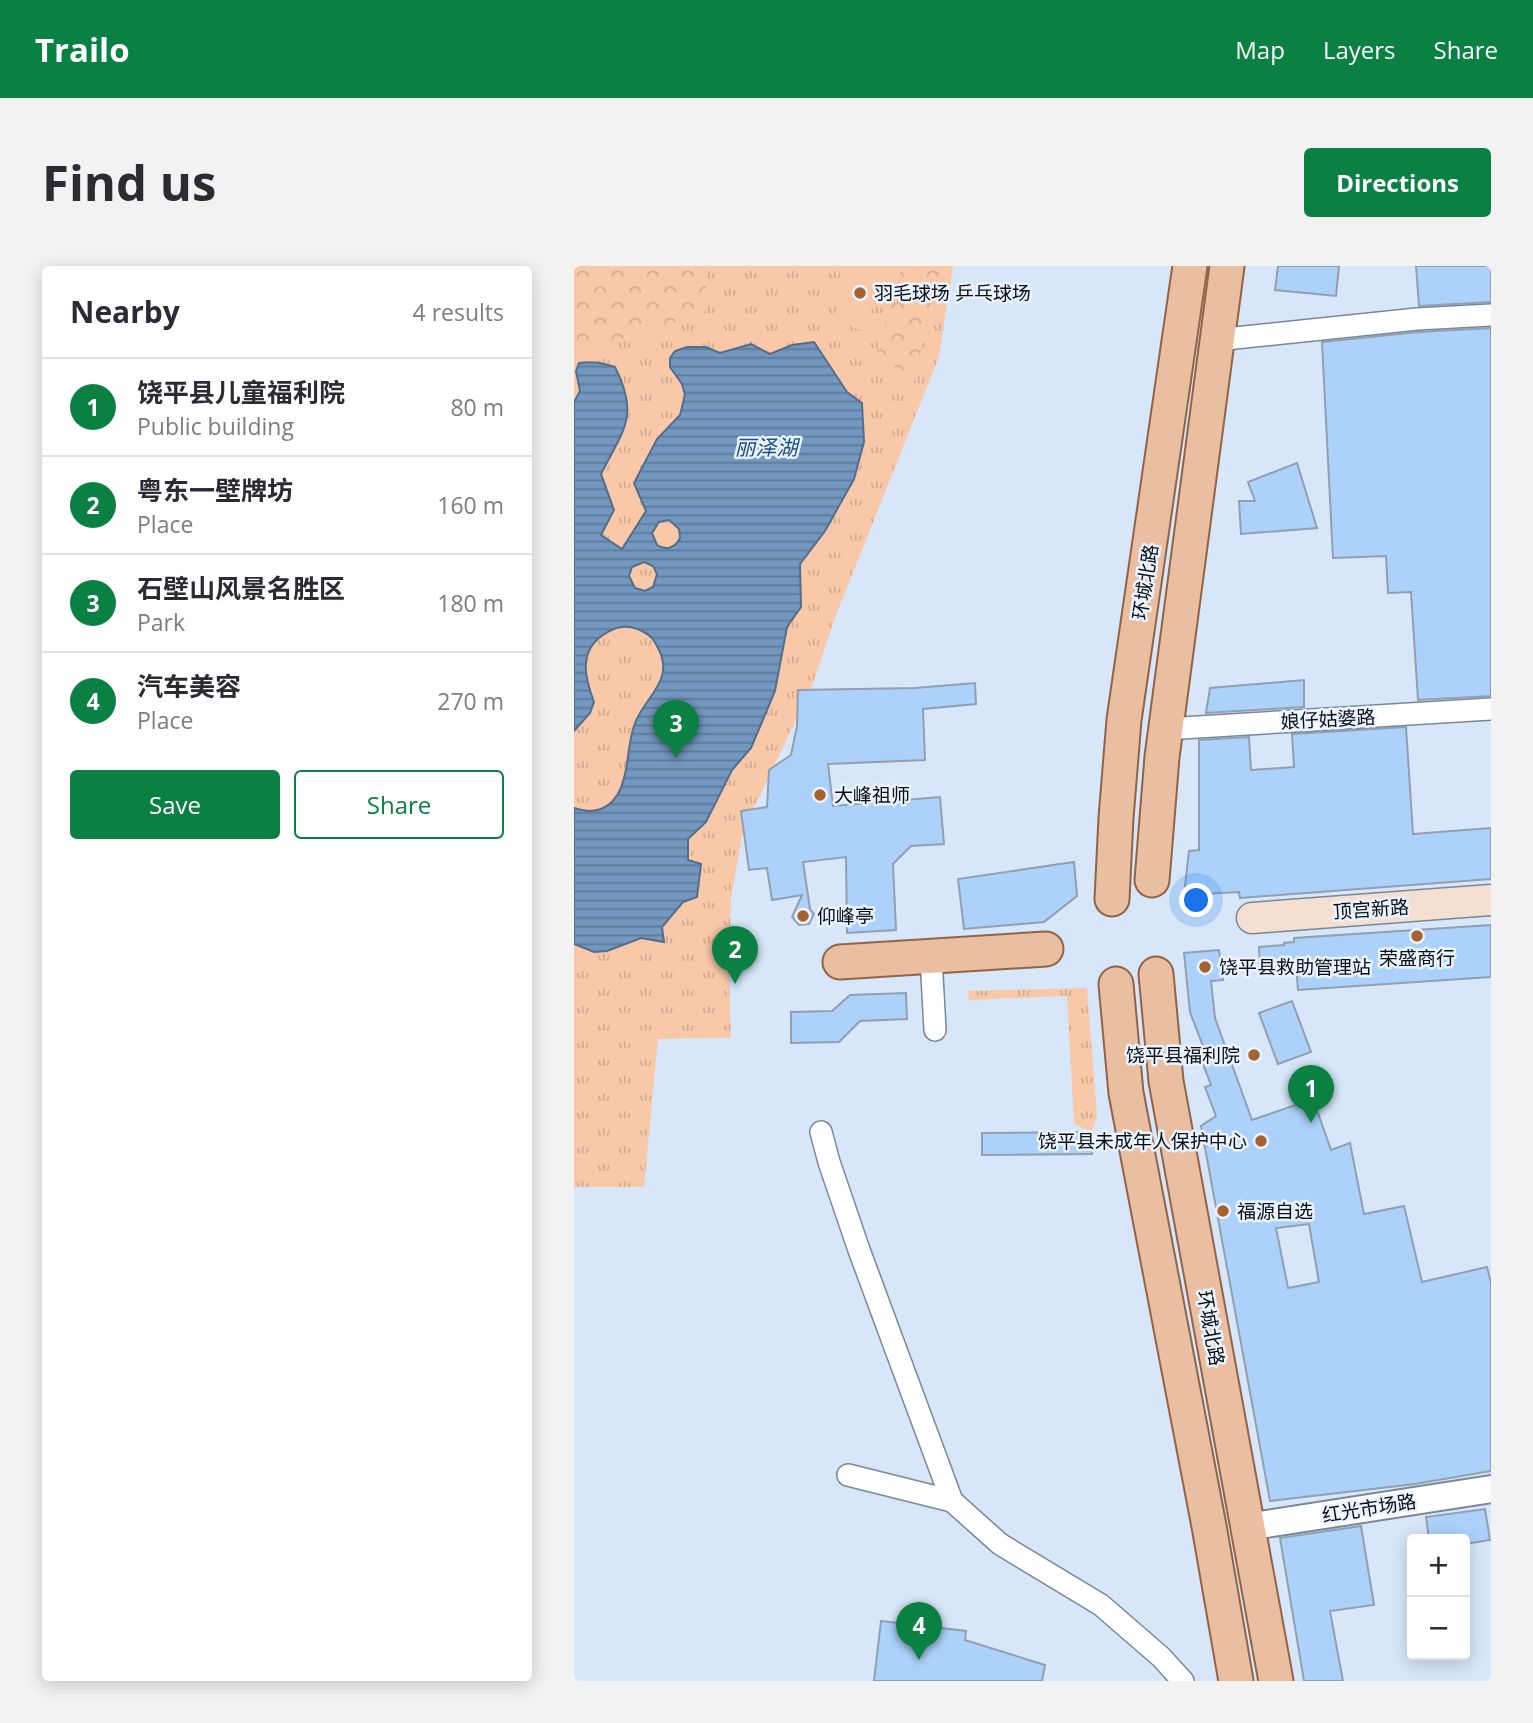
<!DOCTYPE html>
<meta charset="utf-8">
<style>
body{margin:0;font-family:"Open Sans","Noto Sans SC",sans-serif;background:#f2f2f3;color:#2b2b33}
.controls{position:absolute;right:21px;bottom:21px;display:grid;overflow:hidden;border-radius:7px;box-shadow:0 4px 18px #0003}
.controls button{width:63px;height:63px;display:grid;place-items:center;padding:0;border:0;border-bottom:2px solid #e1e1e2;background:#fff;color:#2b2b33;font:35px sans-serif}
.you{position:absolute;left:623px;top:635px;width:24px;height:24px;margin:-18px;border:5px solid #fff;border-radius:50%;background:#1a73e8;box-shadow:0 0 0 10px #1a73e833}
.badge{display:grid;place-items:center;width:46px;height:46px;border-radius:50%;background:#0b8043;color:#fff;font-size:23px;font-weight:700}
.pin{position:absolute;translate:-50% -58px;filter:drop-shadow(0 2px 4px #0008)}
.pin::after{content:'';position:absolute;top:37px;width:24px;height:21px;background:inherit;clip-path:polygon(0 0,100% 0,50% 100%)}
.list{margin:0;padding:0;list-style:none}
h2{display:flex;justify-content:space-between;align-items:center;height:91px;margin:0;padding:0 28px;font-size:30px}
h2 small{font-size:23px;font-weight:400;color:#7c7c81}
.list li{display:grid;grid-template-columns:46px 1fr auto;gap:21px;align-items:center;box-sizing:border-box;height:98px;padding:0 28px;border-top:2px solid #e1e1e2}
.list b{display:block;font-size:26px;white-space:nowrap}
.list p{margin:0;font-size:23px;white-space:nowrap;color:#7c7c81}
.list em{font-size:23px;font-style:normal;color:#7c7c81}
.actions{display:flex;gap:14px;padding:21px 28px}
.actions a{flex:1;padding:16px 0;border:2px solid #0b8043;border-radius:7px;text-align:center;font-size:24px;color:#0b8043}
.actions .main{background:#0b8043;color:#fff}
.map{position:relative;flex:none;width:917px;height:1415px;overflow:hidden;border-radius:7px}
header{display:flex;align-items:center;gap:42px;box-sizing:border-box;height:98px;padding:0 35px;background:#0b8043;color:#fff}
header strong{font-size:33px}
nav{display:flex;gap:38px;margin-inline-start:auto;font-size:24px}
.intro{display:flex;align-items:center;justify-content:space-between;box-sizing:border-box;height:168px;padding:0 42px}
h1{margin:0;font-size:49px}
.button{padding:18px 32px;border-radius:7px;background:#0b8043;color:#fff;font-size:24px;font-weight:700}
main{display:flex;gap:42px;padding:0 42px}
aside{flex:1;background:#fff;border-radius:7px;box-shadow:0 4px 18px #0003}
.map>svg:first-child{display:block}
.grass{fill:url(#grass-tufts)}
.forest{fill:url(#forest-crowns)}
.pitch{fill:#f8c8a8}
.water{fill:url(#water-rules);stroke:#536e8b;stroke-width:2;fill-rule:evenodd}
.building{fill:#acd2fb;stroke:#919fb0;stroke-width:2;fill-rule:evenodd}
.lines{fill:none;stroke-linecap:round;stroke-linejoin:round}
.minor-casing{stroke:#798797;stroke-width:24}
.tertiary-casing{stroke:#798797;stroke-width:30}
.secondary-casing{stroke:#798797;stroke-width:33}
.primary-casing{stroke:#916447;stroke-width:37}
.minor{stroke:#fff;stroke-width:21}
.tertiary{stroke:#fff;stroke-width:26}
.secondary{stroke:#f4dfd0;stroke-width:30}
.primary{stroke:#e9bea1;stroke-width:33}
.poi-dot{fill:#a66331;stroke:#eaf3fe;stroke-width:2.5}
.labels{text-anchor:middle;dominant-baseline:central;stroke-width:5;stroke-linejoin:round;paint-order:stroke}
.poi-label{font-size:19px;fill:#090e14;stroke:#eaf3fe;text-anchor:start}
.street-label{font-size:19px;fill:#090e14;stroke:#eaf3fe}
.water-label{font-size:21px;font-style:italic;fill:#1a4e81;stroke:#eaf3fe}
</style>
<header>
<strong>Trailo</strong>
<nav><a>Map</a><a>Layers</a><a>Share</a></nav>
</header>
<div class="intro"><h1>Find us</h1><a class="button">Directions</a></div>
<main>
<aside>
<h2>Nearby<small>4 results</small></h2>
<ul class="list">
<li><span class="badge">1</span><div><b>饶平县儿童福利院</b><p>Public building</p></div><em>80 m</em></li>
<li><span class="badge">2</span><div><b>粤东一壁牌坊</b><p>Place</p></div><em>160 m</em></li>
<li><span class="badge">3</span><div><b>石壁山风景名胜区</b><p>Park</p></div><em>180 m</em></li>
<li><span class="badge">4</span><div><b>汽车美容</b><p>Place</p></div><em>270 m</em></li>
</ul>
<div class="actions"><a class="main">Save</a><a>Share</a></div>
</aside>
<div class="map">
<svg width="917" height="1415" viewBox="0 0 917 1415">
<defs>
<pattern id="grass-tufts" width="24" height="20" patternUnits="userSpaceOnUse" patternTransform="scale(1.75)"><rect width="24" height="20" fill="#f8c8a8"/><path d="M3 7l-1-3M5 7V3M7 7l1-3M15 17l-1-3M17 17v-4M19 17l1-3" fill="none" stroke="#d3ab90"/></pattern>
<pattern id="forest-crowns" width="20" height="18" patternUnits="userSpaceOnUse" patternTransform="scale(1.75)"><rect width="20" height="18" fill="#f8c8a8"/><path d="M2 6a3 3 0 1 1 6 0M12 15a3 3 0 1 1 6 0" fill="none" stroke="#d3ab90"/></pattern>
<pattern id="water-rules" width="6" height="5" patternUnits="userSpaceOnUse" patternTransform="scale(1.75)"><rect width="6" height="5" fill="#7397be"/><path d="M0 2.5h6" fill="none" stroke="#5d7a99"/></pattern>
</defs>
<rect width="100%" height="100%" fill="#d7e7f9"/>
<g class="grass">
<path d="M0,0H379L365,91L262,349L238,420L169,565L157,632L155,703L157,772L84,773L70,921H0Z"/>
<path d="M513,722L523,850L518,866L500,858L493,730L395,734L394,725Z"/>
</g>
<g class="forest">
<path d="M0,0H132V45L60,70L4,84L0,77Z"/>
<path d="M328,0H367L340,115L302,88Z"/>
</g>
<path class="pitch" d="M278,0H313L290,65L259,54Z"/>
<path class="water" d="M240,76L273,126L288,137L290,176L280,213L251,265L226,298L227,341L213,361L201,425L177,482L158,504L132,556L114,573V594L127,598L123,631L109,636L88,661L90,676L67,672L33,685L20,686L0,678V542C26,551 44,538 50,512C55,495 54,477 60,460C68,433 101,416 85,384C80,374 78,370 68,365C53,358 42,360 29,369C4,386 11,412 20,436L16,447L0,465V136L6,125L2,105L5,97C19,95 28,97 41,101C66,150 49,164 27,208L40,244L27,269L48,283L72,245L60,217L83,173L106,149L111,129L108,118L96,101V92L101,85L113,81H132L146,87L177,78L196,88L218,79ZM95,254L105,263L106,272C101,282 92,285 83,279L78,267L85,256ZM70,296L79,300L83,308L79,321L71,325L61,322L55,310L58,301Z"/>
<g class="building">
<path d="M704,0H765L762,30L701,24Z"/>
<path d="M842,0H917V36L845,40Z"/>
<path d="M917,62V430L844,434L837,326L814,327L812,290L759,292L748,76L844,66Z"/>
<path d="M723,197L743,262L667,268L665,235H681L674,216Z"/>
<path d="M730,414V441L632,447L636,422Z"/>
<path d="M401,417L402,438L349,443L351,494L254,498L259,540L366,531L370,578L337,580L319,598L322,664L273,667L272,591L229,596L236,643L240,648L235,658L225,659L218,651L228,629L198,634L193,602L175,604L167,545L193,541L195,504L217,489L223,460L224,424L341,422Z"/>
<path d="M832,461L839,568L917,562V613L666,632L665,626L610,629L615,585L625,584V474L675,471L677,504L720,501L718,468Z"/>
<path d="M500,596L503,630L470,656L390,663L384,613Z"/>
<path d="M917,659V711L724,724L722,698L686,702L685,681L710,679V677L720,676V672Z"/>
<path d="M645,684L649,714L637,715L641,752L678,854L739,833L757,884L776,877L790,948L830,940L848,1016L913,1001L917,1017V1205L841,1218L696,1235L627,860L642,850L631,821L637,819L624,785L630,783L616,746L610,687ZM735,958L745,1016L714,1022L702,962Z"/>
<path d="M332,727L333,753L286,755L265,776L217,777V746L258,745L276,729Z"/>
<path d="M718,735L737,786L704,798L685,747Z"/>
<path d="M518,866V888L408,889V867Z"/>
<path d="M911,1243L916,1274L891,1278V1273H855L852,1251Z"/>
<path d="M787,1260L800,1339L756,1345L769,1415H730L706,1272Z"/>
<path d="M307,1355L392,1365L391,1374L471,1399L468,1415H300Z"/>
</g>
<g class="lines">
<defs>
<g id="minor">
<path d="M642,74L843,53L917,49"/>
<path d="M591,463L917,443"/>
<path d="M357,691L361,764"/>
<path d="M247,866L255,896L285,984L378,1235L426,1278L527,1339L587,1391L609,1415"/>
<path d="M274,1209L378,1235"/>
</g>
<path id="tertiary" d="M673,1261L917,1223"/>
<path id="secondary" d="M678,652L917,634"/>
<g id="primary">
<path d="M578,614L588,491L653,0"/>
<path d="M538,633L542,552L550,454L616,0"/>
<path d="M266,696L472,683"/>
<path d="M582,708L592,815L702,1415"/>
<path d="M542,718L552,827L635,1260L662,1415"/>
</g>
</defs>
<use href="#minor" class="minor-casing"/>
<use href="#tertiary" class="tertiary-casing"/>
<use href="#secondary" class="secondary-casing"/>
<use href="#primary" class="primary-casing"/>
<use href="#minor" class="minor"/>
<use href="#tertiary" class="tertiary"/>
<use href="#secondary" class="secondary"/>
<use href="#primary" class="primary"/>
</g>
<g class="poi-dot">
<circle cx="286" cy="27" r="7"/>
<circle cx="246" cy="529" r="7"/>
<circle cx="229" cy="650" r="7"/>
<circle cx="843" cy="670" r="7"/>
<circle cx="631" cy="701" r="7"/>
<circle cx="680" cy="789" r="7"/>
<circle cx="687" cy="875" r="7"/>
<circle cx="649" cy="945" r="7"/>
</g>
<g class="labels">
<g class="poi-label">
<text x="300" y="27">羽毛球场 乒乓球场</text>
<text x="260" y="529">大峰祖师</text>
<text x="243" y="650">仰峰亭</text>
<text x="843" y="692" text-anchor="middle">荣盛商行</text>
<text x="645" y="701">饶平县救助管理站</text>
<text x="666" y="789" text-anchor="end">饶平县福利院</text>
<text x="673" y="875" text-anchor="end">饶平县未成年人保护中心</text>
<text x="663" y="945">福源自选</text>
</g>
<g class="street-label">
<text transform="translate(571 316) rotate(-81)">环城北路</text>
<text transform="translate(754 453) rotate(-3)">娘仔姑婆路</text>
<text transform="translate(797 643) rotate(-4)">顶宫新路</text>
<text transform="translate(637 1062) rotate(80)">环城北路</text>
<text transform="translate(795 1242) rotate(-9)">红光市场路</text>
</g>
<g class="water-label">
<text x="192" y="181">丽泽湖</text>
</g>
</g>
</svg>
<div class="controls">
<button>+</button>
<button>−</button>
</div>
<div class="you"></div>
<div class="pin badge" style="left:737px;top:857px">1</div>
<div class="pin badge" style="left:161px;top:718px">2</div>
<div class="pin badge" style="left:102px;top:492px">3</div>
<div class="pin badge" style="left:345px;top:1394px">4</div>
</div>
</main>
